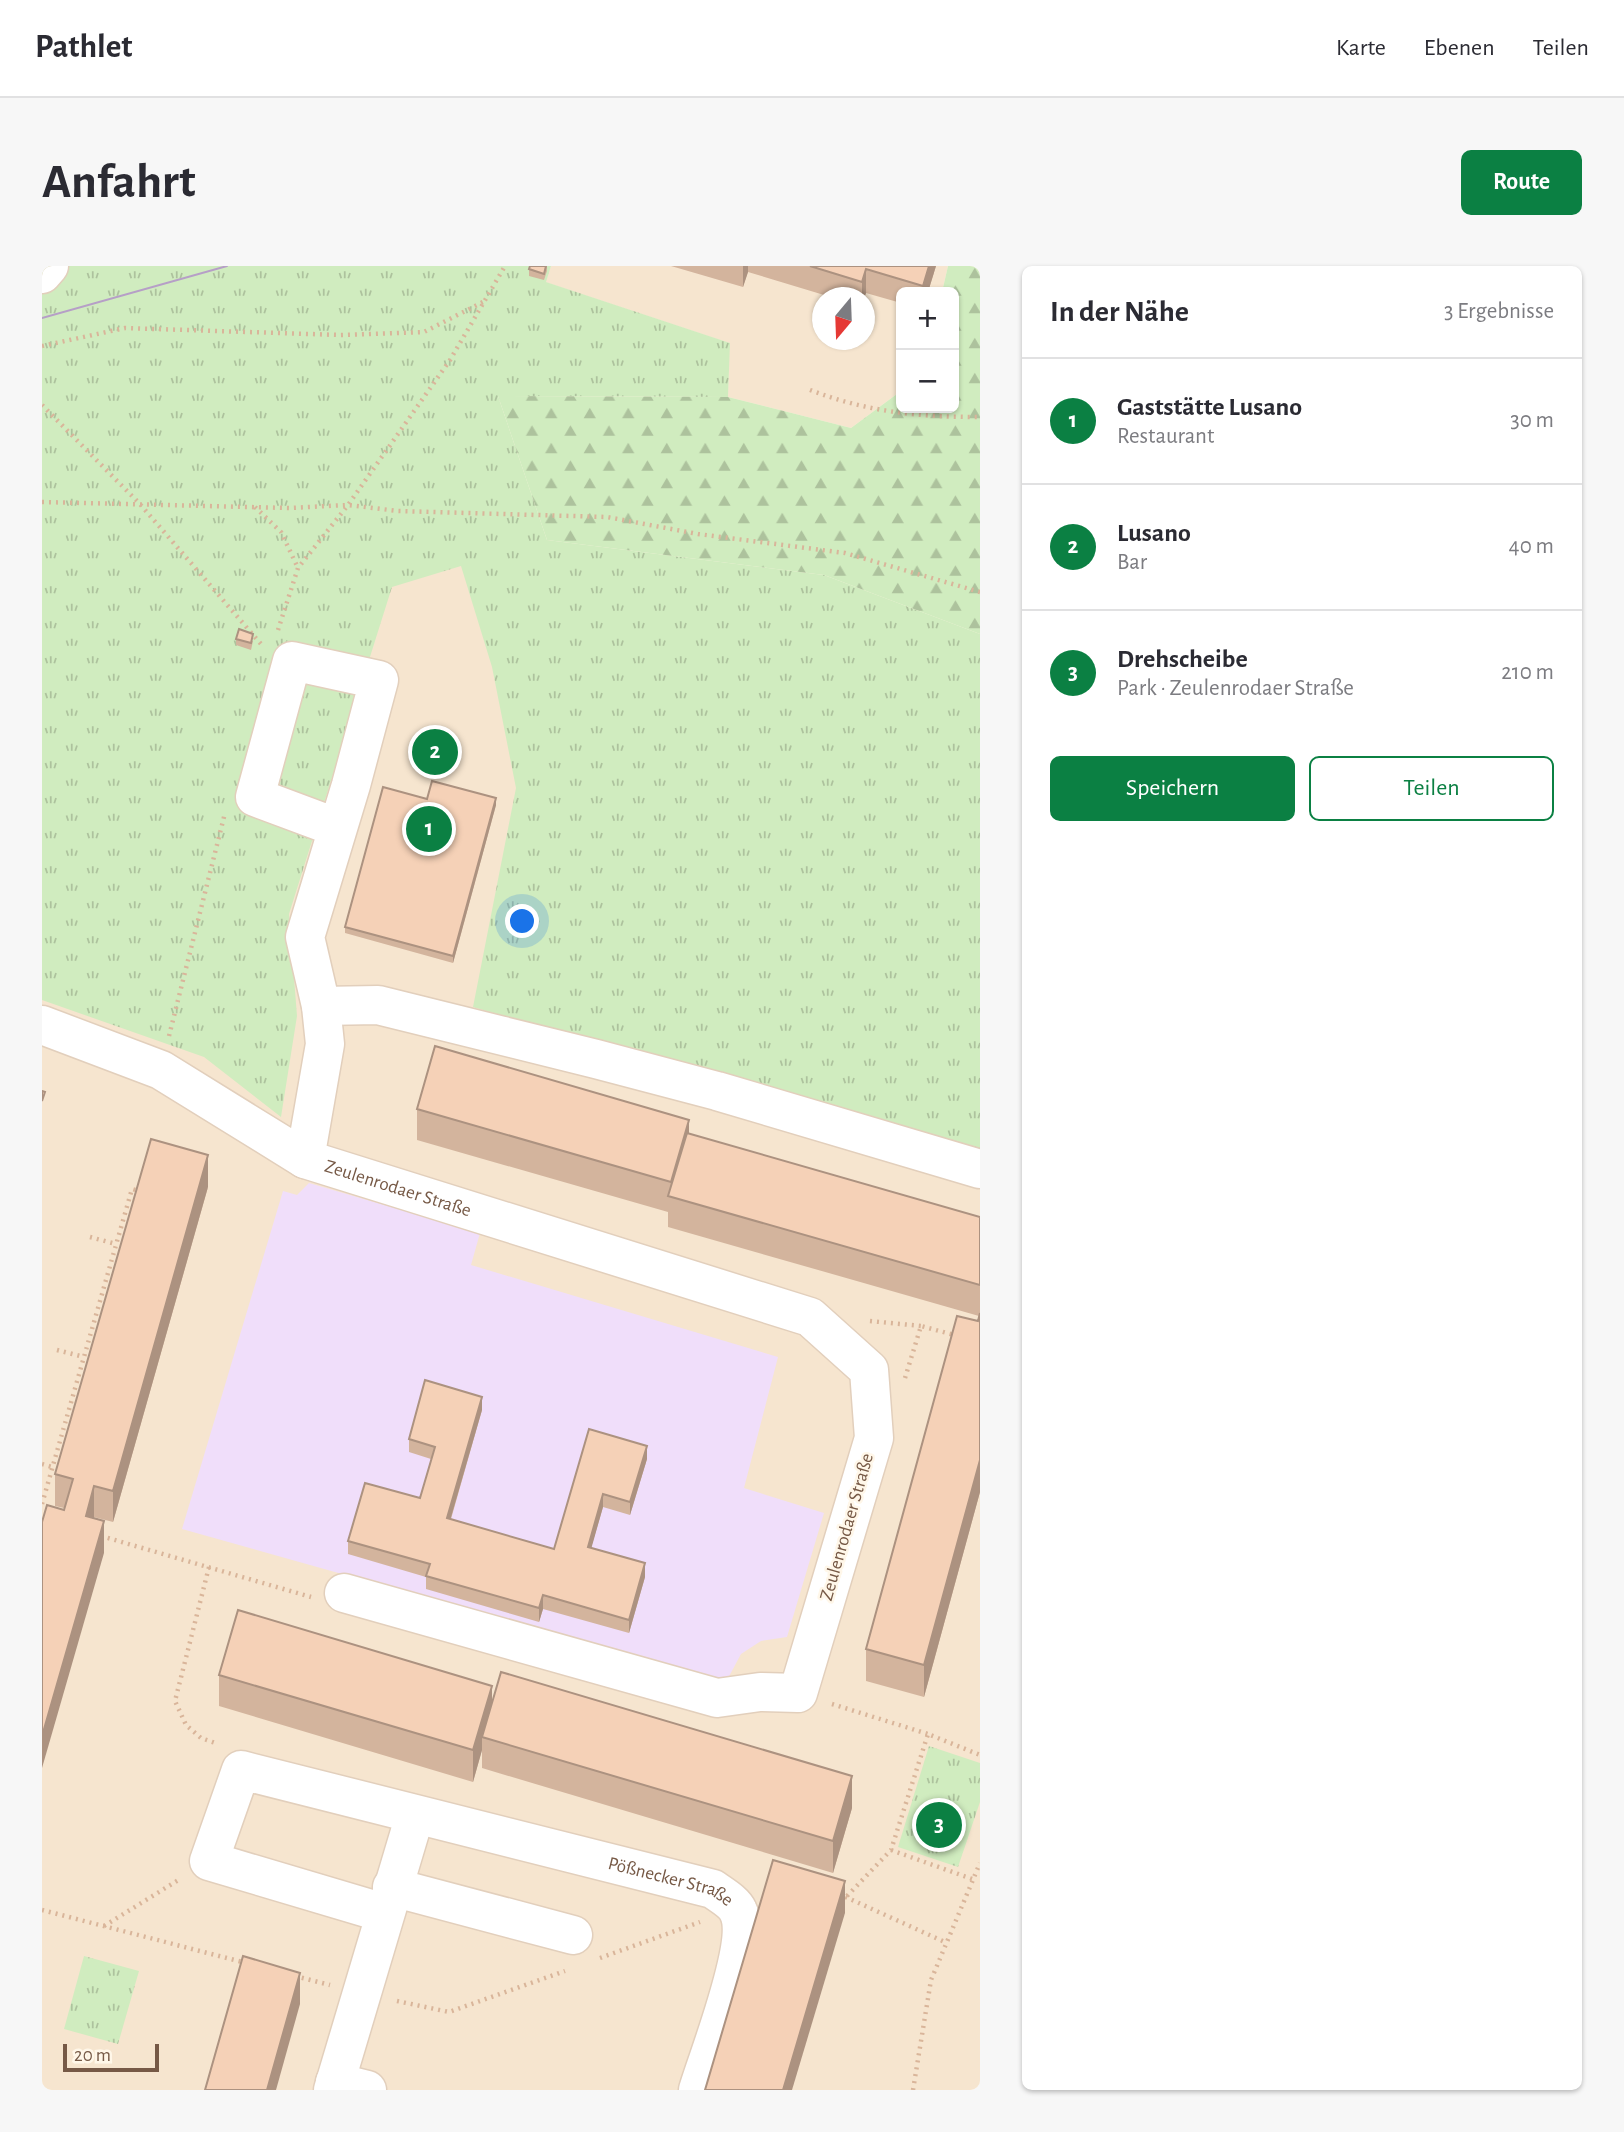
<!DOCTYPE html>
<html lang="de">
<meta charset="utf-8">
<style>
body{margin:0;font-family:"Alegreya Sans",sans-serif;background:#f7f7f7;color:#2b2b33}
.controls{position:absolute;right:21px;top:21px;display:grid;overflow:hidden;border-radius:10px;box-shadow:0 2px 5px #0004}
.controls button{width:63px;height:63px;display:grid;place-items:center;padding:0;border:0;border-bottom:2px solid #e1e1e2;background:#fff;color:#2b2b33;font:35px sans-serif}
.compass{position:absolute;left:770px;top:21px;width:63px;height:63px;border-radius:50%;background:#fff;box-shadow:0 2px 5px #0004;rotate:199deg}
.scale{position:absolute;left:21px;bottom:18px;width:96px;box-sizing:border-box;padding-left:7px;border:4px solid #765946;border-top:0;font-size:19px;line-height:24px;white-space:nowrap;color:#765946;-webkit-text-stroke:5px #fff7e9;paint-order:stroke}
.you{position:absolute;left:481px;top:656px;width:24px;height:24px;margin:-18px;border:5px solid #fff;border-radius:50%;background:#1a73e8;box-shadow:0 0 0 10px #1a73e833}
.badge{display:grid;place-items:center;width:46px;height:46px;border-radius:50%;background:#0b8043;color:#fff;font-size:23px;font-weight:700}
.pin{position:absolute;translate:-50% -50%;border:4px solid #fff;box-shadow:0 2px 7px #0006}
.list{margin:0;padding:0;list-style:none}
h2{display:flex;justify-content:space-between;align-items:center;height:91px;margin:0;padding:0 28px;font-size:30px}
h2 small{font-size:23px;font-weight:400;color:#7c7c81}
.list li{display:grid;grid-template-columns:46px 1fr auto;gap:21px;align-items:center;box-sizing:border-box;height:126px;padding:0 28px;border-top:2px solid #e1e1e2}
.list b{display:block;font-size:26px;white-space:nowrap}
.list p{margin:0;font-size:23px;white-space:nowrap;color:#7c7c81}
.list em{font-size:23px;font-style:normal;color:#7c7c81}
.actions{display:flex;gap:14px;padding:21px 28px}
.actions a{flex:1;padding:16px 0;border:2px solid #0b8043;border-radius:10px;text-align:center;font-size:24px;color:#0b8043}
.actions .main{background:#0b8043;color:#fff}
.map{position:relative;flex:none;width:938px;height:1824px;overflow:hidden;border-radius:10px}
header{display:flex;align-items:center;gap:42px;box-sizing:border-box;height:98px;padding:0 35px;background:#fff;border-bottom:2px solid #e1e1e2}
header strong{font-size:33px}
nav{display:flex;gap:38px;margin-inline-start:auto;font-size:24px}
.intro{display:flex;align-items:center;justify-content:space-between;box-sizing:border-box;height:168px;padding:0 42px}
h1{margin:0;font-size:49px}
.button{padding:18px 32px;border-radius:10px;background:#0b8043;color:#fff;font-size:24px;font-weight:700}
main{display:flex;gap:42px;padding:0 42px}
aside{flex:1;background:#fff;border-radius:10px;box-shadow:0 2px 5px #0004}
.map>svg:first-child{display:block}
.residential{fill:#f6e5cf;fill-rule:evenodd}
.education{fill:#f0defa}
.grass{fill:url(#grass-tufts)}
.forest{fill:url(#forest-firs)}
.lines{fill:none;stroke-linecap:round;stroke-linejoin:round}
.minor-casing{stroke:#e2cfbc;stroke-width:41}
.path{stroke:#d9b59a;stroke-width:4.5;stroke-dasharray:2 5;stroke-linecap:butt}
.minor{stroke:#fff;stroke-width:38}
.tram{stroke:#b69fc7;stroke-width:2}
.wall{fill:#d3b49d}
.shaded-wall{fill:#ac9280}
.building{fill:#f5d1b7;stroke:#ac9280;stroke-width:2}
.labels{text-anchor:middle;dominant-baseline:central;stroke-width:5;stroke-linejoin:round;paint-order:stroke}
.street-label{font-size:19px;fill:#765946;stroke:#fff7e9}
</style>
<header>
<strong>Pathlet</strong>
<nav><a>Karte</a><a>Ebenen</a><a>Teilen</a></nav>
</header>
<div class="intro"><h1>Anfahrt</h1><a class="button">Route</a></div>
<main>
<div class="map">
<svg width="938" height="1824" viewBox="0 0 938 1824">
<defs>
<pattern id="grass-tufts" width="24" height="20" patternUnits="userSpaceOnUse" patternTransform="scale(1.75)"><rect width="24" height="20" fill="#d0ecbf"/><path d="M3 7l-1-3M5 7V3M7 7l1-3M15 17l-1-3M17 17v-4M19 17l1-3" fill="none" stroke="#adc29d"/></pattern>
<pattern id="forest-firs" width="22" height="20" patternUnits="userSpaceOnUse" patternTransform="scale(1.75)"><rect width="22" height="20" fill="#d0ecbf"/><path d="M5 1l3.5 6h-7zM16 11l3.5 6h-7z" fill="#adc29d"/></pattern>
</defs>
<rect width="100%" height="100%" fill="#fef3e1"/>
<g class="residential">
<path d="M509,0H906L900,26H859V125L809,162L686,131L687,77L503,16ZM780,32H822V74H780Z"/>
<path d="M505,274L938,368V1824H0V339Z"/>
</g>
<path class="education" d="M267,917L438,967L429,999L736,1091L702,1222L782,1247L745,1371L719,1375L699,1388L684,1416L140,1263L241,925L255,929Z"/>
<g class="grass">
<path d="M0,0H509L504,16L688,77L686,131L456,130L505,274L782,309L938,368V888L431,741L474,522L450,401L419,300L350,321L247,648L255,750L239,851L162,791L0,734Z"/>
<path d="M887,1480L938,1497V1536L916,1601L856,1581Z"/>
<path d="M42,1690L97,1705L76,1778L22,1763Z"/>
</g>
<path class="forest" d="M906,0H938V368L782,309L505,274L456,130L686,131L809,162L859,125V142H912V26H900Z"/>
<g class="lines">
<defs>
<g id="minor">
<path d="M0,8L7,0"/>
<path d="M279,740L336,739L554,793L675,825L938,903"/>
<path id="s1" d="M0,759L119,804L263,893L768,1051L827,1104L832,1172L756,1427L718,1426L675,1432L302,1327"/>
<path d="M263,893L283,778L279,740L263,671L309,519L337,414L250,395L213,531L296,562"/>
<path d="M350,1621L531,1669"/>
<path id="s2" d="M342,1647L167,1595L199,1504L671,1623C679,1629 692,1636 696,1645C712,1676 667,1787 656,1824"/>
<path d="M293,1816L325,1824"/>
<path d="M291,1824L373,1549"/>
</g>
</defs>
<use href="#minor" class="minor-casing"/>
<g class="path">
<path d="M0,80L83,62L298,69L382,66L441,36"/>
<path d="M768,124C826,146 876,151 938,151"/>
<path d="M0,139L97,237L219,378"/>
<path d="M0,236L247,242L306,239L356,245L565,251L656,268L803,287L938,326"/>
<path d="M213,241L239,266L256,302"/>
<path d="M236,364L256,302L306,239L408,94L463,0"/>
<path d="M127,770L183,547"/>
<path d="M48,971L74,978"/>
<path d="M828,1055L879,1060"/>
<path d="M15,1084L42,1091"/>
<path d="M863,1112L879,1060L916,1070"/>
<path d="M0,1198L10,1201"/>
<path d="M0,1238L90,923L97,925"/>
<path d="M59,1270L269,1331"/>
<path d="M167,1301L133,1435L144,1459L159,1472L176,1478"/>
<path d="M790,1438L886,1468"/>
<path d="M849,1584L933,1614"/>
<path d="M797,1628L905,1677"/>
<path d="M805,1630L849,1584L886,1468L938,1489"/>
<path d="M0,1644L204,1697"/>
<path d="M62,1660L138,1613"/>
<path d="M558,1692L658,1656"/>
<path d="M253,1710L288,1719"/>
<path d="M355,1735L407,1746L523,1705"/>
<path d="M871,1824L889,1714L938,1597"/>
</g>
<use href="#minor" class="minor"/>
<path class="tram" d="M0,52L185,0"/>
</g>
<g class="wall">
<path d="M505,0V5L502,14L487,10V3Z"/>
<path d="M629,0H894L886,26H859V37L824,27L822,32H792L706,6L701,21Z"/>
<path d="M194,373L211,375L209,384L194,379Z"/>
<path d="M385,533L454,539L411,697L303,667V661Z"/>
<path d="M375,843L647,868L938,951V1226L882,1431L824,1415V1383L937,1050L626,961V946L375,874Z"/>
<path d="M166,921L71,1256L52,1251L62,1287L22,1244V1242L13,1240V1208Z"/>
<path d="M440,1144L409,1253L512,1283L547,1163L605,1193L588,1249L561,1241L549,1282L603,1311L587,1367L501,1343L497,1356L384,1323V1311L306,1288V1275L378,1232L389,1193L367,1186V1173Z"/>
<path d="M177,1409L450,1438L810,1542L791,1607L440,1502V1484L431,1516L177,1440Z"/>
</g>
<g class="shaded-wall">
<path d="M701,0H706V6L701,21Z"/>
<path d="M887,0H894L886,26H881V20Z"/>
<path d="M824,3V27L822,32H820V16Z"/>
<path d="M454,532V539L411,697V690Z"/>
<path d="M647,854V885L629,930V916Z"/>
<path d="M166,889V921L71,1256V1225Z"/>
<path d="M440,1131V1144L405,1265V1252Z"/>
<path d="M605,1180V1193L588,1249V1236Z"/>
<path d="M938,1194V1226L882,1431V1399Z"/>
<path d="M52,1220V1251L44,1282V1250Z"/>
<path d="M561,1228V1241L546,1294V1281Z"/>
<path d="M62,1255V1287L0,1502V1470Z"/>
<path d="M603,1297V1311L587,1367V1354Z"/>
<path d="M501,1329V1343L497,1356V1342Z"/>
<path d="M450,1420V1451L440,1471V1484L431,1516V1484Z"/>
<path d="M810,1510V1542L791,1607V1575Z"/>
<path d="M803,1615V1647L750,1824H741Z"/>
<path d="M258,1707V1738L234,1824H225Z"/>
</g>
<g class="building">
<path d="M488,0H504L502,8L487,3Z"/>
<path d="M768,0H887L881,20L824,3L820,16Z"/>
<path d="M197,363L211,368L209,377L194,373Z"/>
<path d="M390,515L454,532L411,690L303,661L341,521L385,533Z"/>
<path d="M393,780L647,854L629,916L375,843Z"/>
<path d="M0,825L3,826L0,835Z"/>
<path d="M645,867L938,951V1019L626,930Z"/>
<path d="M109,873L166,889L71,1225L52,1220L44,1250L62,1255L0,1470V1256L5,1239L22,1244L31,1213L13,1208Z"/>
<path d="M938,1047V1194L882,1399L824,1383L915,1050L936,1055Z"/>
<path d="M383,1114L440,1131L405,1252L512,1283L547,1163L605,1180L588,1236L561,1228L546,1281L603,1297L587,1354L501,1329L497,1342L384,1310L388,1298L306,1275L323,1217L378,1232L393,1181L367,1173Z"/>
<path d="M196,1344L450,1420L431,1484L177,1409Z"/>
<path d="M459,1406L810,1510L791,1575L440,1471Z"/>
<path d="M731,1594L803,1615L741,1824H663Z"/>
<path d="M201,1690L258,1707L225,1824H163Z"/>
</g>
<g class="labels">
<g class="street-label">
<text stroke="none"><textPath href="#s1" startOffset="394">Zeulenrodaer Straße</textPath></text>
<text transform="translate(805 1261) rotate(-74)">Zeulenrodaer Straße</text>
<text stroke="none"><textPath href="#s2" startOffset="723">Pößnecker Straße</textPath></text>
</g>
</g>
</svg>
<div class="controls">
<button>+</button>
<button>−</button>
</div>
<svg class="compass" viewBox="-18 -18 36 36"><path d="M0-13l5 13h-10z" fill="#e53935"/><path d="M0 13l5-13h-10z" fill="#7c7c81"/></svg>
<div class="scale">20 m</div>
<div class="you"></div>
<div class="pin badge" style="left:387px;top:563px">1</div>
<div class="pin badge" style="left:393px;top:486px">2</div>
<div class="pin badge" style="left:897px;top:1559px">3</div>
</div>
<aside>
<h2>In der Nähe<small>3 Ergebnisse</small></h2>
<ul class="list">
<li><span class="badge">1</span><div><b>Gaststätte Lusano</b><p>Restaurant</p></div><em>30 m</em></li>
<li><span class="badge">2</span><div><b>Lusano</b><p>Bar</p></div><em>40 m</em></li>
<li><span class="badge">3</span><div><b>Drehscheibe</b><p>Park · Zeulenrodaer Straße</p></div><em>210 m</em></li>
</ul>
<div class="actions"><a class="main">Speichern</a><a>Teilen</a></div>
</aside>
</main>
